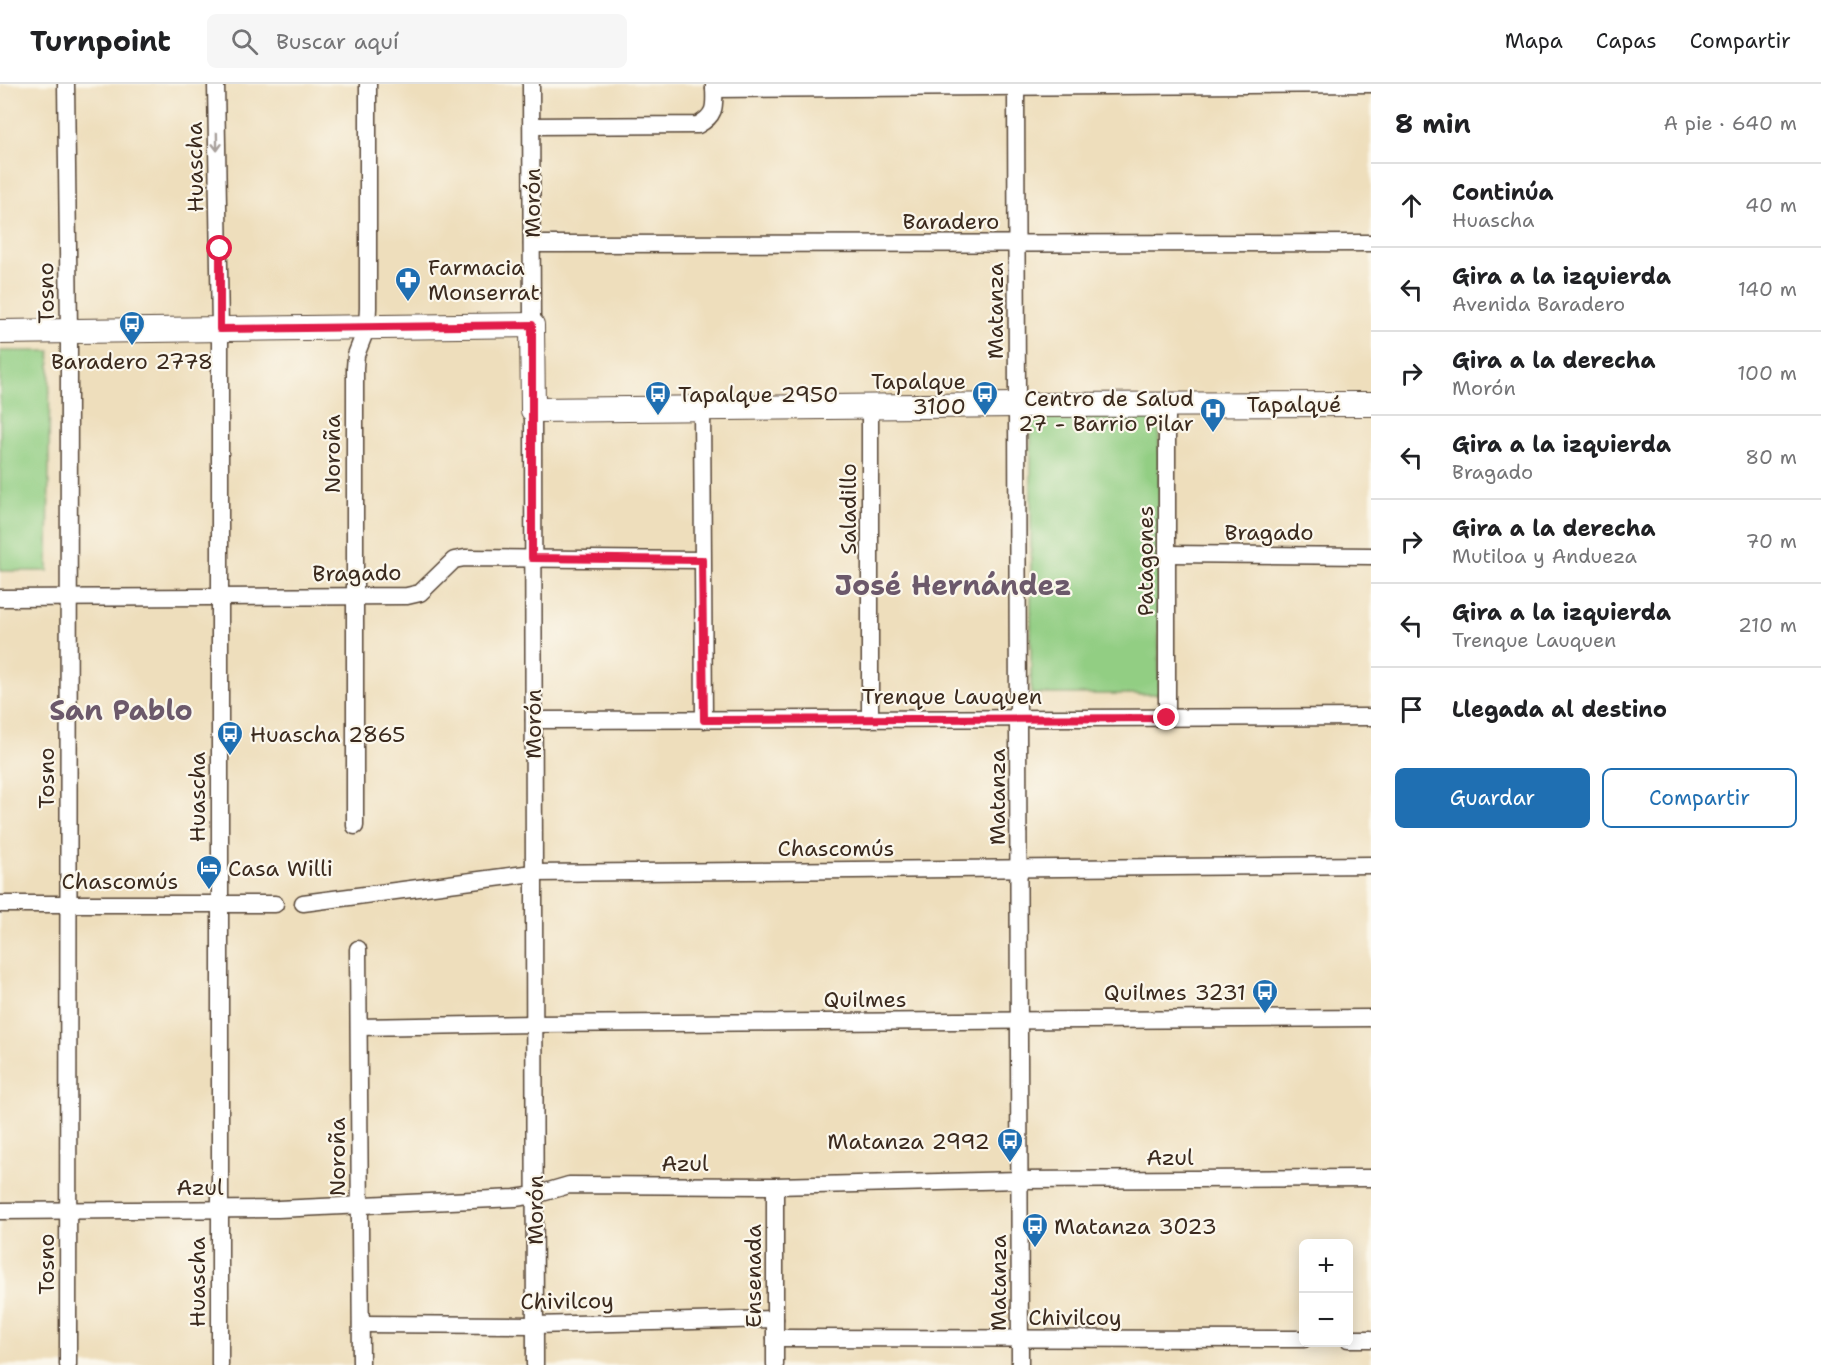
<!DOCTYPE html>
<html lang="es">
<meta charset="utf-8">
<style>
body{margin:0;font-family:"Shantell Sans",sans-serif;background:#f6f6f6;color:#202124}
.controls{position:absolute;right:18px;bottom:18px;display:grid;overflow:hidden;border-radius:9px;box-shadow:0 3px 15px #0003}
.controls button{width:54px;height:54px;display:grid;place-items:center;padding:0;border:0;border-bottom:2px solid #e0e0e0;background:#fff;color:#202124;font:30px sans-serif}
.stop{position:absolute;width:18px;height:18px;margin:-14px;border:4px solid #e11d48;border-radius:50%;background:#fff}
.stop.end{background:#e11d48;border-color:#fff;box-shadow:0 2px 6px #0008}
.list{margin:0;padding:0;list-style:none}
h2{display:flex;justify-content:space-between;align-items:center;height:78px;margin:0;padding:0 24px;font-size:26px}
h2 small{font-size:20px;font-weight:400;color:#757577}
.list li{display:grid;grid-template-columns:39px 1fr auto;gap:18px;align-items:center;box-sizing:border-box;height:84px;padding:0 24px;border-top:2px solid #e0e0e0}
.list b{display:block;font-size:22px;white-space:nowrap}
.list p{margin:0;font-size:20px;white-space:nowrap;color:#757577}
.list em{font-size:20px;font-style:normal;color:#757577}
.actions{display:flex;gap:12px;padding:18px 24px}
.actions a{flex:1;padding:14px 0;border:2px solid #1f6fb2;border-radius:9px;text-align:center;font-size:21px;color:#1f6fb2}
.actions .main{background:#1f6fb2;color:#fff}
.icon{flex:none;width:33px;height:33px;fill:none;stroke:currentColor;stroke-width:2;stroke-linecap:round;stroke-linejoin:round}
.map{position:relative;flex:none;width:1371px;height:1281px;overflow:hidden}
header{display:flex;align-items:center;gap:36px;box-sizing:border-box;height:84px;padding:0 30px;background:#fff;border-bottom:2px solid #e0e0e0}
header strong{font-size:28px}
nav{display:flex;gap:33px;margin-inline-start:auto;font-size:21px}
.search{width:420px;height:54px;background:#f6f6f6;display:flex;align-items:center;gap:15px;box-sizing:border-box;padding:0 21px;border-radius:9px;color:#757577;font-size:22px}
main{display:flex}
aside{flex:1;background:#fff}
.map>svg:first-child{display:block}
.green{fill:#92ce83;stroke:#667c50;stroke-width:1.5}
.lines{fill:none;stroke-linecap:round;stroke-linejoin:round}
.street-casing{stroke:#564536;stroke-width:19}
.secondary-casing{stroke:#564536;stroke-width:26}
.street{stroke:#fff;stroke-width:16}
.secondary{stroke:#fff;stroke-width:24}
.oneway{stroke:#a79f9a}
.route{stroke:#e11d48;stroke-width:8}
.labels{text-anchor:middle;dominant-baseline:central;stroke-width:4.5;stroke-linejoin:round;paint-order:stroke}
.street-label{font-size:22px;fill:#3b2a1e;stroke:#fbf7ec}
.poi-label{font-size:22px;fill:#3b2a1e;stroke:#fbf7ec;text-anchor:start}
.district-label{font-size:28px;font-weight:bold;fill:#6c596b;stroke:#fbf7ec}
</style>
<header>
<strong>Turnpoint</strong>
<div class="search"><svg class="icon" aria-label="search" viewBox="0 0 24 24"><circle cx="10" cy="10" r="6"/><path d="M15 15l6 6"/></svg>Buscar aquí</div>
<nav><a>Mapa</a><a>Capas</a><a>Compartir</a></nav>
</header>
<main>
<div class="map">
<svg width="1371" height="1281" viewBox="0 0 1371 1281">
<rect width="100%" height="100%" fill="#fbf7ec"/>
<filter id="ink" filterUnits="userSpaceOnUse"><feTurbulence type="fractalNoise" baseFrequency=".0167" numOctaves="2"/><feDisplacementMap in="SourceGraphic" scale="12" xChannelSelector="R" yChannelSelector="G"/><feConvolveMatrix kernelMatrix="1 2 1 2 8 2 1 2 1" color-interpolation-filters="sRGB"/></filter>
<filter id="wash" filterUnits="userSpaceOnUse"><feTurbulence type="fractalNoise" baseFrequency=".008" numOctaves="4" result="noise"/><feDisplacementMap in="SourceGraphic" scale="24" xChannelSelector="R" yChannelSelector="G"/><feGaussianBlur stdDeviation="1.35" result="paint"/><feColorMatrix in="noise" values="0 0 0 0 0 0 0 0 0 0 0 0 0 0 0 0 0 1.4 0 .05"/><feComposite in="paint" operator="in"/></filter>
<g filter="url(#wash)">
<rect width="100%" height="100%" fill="#eedebc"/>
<g class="green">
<path d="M0,267H50L48,487H0Z"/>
<rect x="1031" y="320" width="128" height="290"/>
</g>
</g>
<g filter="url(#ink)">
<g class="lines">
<defs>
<g id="street">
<path d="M66,0L69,247L68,1281"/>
<path d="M216,0L220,245V1281"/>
<path d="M531,0L532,241"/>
<path d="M1016,0L1020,1281"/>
<path d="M714,5L1371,0"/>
<path d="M532,42L698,41C718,30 714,20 714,0"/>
<path d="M532,160L1371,159"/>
<path d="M1167,321V634"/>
<path d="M870,323V635"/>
<path d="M702,324L704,636"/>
<path d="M533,326L535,1281"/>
<path d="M1167,470L1371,472"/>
<path d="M0,514L407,512L420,509L454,476L465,474L702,476"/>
<path d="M534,636L1371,633"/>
<path d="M355,742V284L356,271L367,243L368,224V0"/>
<path d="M303,819L533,789L1371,781"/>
<path d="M0,820H275"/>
<path d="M358,865L361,1281"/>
<path d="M359,943L535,940L1371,934"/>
<path d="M0,1127L278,1125L515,1114L535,1111L569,1101L775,1102L1020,1096L1371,1094"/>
<path d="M361,1240L535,1241L775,1235"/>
<path d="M775,1254L1304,1255"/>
<path d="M1348,1255H1371"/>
<path d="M775,1281V1102"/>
</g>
<path id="secondary" d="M0,248L532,241L533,326L1018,321L1371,320"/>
</defs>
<use href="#street" class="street-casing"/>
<use href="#secondary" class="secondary-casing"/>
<use href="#street" class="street"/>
<use href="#secondary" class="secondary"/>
</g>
<defs><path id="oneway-shaft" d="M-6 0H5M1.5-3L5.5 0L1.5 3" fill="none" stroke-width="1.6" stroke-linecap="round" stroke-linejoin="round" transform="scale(1.5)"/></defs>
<use class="oneway" href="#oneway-shaft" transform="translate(217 58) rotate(89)"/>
</g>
<g class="lines" filter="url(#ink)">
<path class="route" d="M220,165V245L532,241V474L702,476L704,636L1167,634"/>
</g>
<defs>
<symbol id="pharmacy-pin" viewBox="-11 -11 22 30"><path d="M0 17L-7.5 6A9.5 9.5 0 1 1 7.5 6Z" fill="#1f6fb2" stroke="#fbf7ec"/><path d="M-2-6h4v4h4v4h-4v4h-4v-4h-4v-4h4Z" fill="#fff"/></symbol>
<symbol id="bus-pin" viewBox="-11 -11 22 30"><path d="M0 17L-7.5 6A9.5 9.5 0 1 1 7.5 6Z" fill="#1f6fb2" stroke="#fbf7ec"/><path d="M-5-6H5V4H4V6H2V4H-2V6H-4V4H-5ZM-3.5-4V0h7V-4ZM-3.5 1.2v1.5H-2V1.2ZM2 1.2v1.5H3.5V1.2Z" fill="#fff"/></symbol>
<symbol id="hospital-pin" viewBox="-11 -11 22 30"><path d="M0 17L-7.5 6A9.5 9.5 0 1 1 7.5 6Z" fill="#1f6fb2" stroke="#fbf7ec"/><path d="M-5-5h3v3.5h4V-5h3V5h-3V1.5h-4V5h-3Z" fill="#fff"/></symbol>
<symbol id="hotel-pin" viewBox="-11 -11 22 30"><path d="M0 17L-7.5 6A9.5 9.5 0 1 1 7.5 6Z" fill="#1f6fb2" stroke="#fbf7ec"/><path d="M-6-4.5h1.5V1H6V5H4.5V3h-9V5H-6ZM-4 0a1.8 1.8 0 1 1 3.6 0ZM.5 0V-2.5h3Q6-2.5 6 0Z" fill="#fff"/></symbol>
</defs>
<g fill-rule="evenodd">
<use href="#pharmacy-pin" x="393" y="181" width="30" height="40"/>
<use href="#bus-pin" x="117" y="225" width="30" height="40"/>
<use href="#bus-pin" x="643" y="295" width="30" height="40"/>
<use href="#bus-pin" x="970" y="295" width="30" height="40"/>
<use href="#hospital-pin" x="1198" y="312" width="30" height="40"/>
<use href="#bus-pin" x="215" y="635" width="30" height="40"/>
<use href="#hotel-pin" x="194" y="769" width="30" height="40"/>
<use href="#bus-pin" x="1250" y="893" width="30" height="40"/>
<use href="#bus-pin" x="995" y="1042" width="30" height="40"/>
<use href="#bus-pin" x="1020" y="1127" width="30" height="40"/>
</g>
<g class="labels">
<g class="street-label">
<text transform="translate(195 83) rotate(-91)">Huascha</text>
<text transform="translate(532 119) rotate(-90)">Morón</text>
<text x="951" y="137">Baradero</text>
<text transform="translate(46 209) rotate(-91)">Tosno</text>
<text transform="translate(995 227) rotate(-90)">Matanza</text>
<text x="1294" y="320">Tapalqué</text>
<text transform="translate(332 370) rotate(-90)">Noroña</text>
<text transform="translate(848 425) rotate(-90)">Saladillo</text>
<text x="1269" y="448">Bragado</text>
<text transform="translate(1145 477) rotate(-90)">Patagones</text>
<text transform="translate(357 489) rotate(-1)">Bragado</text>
<text x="952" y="612">Trenque Lauquen</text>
<text transform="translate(533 640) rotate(-90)">Morón</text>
<text transform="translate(46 694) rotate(-90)">Tosno</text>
<text transform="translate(197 713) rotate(-90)">Huascha</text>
<text transform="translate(997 713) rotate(-90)">Matanza</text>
<text x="836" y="764">Chascomús</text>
<text x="120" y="797">Chascomús</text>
<text x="865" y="915">Quilmes</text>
<text transform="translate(337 1073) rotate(-90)">Noroña</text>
<text x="1170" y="1073">Azul</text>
<text x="685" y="1079">Azul</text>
<text x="200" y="1103">Azul</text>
<text transform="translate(535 1126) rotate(-90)">Morón</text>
<text transform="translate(46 1180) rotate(-90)">Tosno</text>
<text transform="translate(753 1192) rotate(-90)">Ensenada</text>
<text transform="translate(197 1198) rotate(-90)">Huascha</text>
<text transform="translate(998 1199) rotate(-90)">Matanza</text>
<text transform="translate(567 1217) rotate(-1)">Chivilcoy</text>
<text x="1075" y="1233">Chivilcoy</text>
</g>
<g class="poi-label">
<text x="428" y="183">Farmacia<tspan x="428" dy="25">Monserrat</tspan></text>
<text x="132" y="277" text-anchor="middle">Baradero 2778</text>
<text x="966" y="297" text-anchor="end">Tapalque<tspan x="966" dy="25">3100</tspan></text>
<text x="678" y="310">Tapalque 2950</text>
<text x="1194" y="314" text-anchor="end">Centro de Salud<tspan x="1194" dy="25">27 - Barrio Pilar</tspan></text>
<text x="250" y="650">Huascha 2865</text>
<text x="228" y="784">Casa Willi</text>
<text x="1246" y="908" text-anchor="end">Quilmes 3231</text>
<text x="990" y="1057" text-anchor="end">Matanza 2992</text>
<text x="1054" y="1142">Matanza 3023</text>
</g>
<g class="district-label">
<text x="953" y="501">José Hernández</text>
<text x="121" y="626">San Pablo</text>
</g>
</g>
</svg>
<div class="controls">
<button>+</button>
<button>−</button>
</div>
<div class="stop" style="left:220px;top:165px"></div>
<div class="stop end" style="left:1167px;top:634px"></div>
</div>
<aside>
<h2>8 min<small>A pie · 640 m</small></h2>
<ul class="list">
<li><svg class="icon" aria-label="ahead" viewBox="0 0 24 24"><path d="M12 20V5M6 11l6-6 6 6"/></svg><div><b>Continúa</b><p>Huascha</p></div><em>40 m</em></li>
<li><svg class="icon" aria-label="left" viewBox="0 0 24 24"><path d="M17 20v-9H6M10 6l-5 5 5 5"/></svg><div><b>Gira a la izquierda</b><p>Avenida Baradero</p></div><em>140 m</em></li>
<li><svg class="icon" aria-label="right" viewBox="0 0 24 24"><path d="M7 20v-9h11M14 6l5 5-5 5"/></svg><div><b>Gira a la derecha</b><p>Morón</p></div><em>100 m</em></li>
<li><svg class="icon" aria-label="left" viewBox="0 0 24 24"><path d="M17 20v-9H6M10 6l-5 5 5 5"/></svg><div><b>Gira a la izquierda</b><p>Bragado</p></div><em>80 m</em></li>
<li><svg class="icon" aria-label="right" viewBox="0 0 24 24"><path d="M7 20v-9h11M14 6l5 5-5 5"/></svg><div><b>Gira a la derecha</b><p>Mutiloa y Andueza</p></div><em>70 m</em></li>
<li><svg class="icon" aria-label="left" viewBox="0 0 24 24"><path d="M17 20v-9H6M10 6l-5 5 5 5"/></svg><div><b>Gira a la izquierda</b><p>Trenque Lauquen</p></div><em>210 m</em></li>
<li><svg class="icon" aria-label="arrive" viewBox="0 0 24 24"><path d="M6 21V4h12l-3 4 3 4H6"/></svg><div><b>Llegada al destino</b></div></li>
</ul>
<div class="actions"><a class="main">Guardar</a><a>Compartir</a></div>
</aside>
</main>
